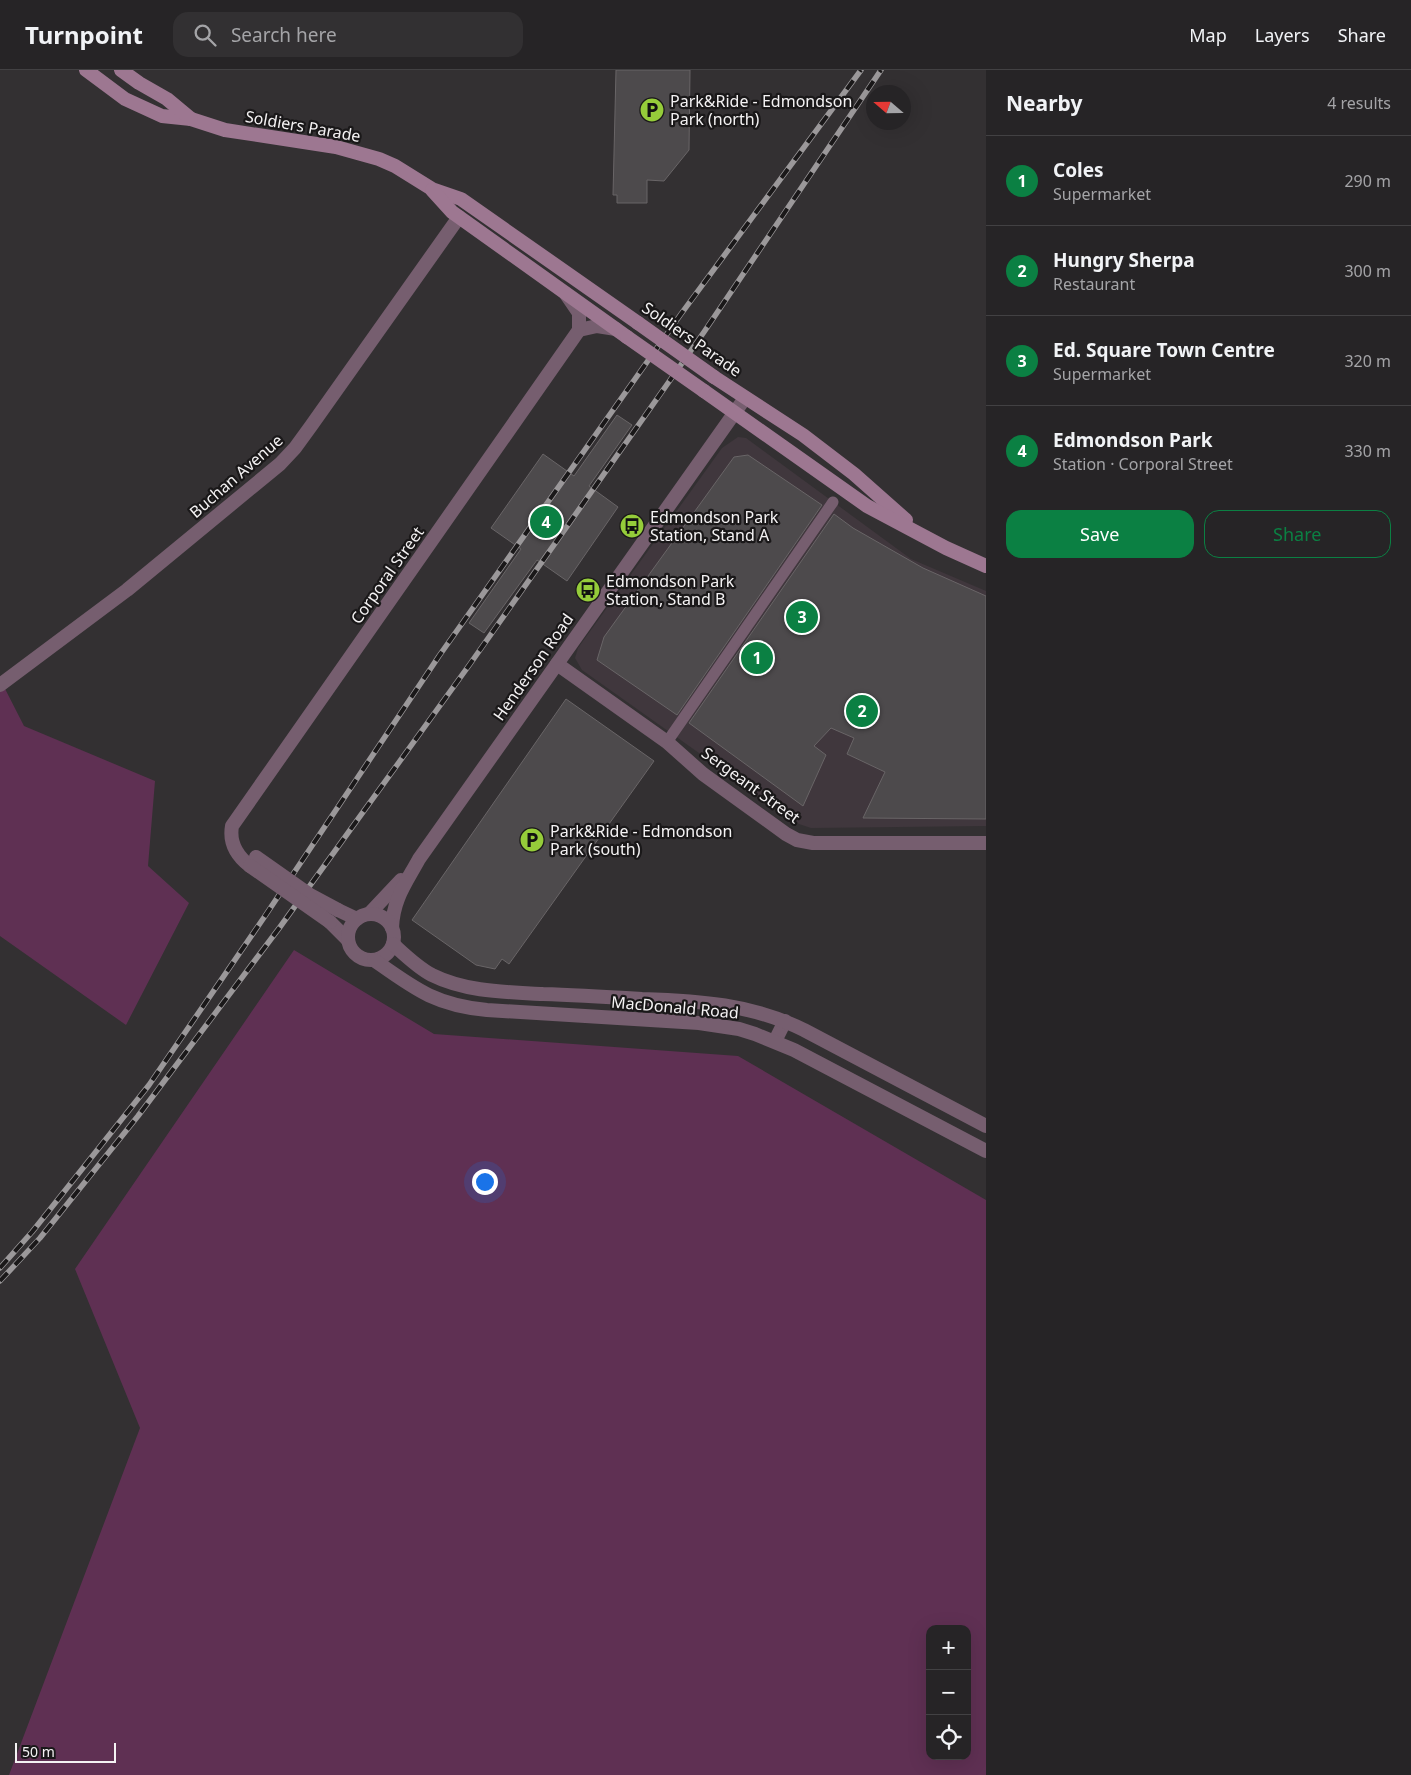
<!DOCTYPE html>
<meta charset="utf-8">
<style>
body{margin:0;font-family:"Noto Sans",sans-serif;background:#323032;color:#f1f3f6}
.controls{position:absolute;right:15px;bottom:15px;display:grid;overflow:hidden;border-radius:10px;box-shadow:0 5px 20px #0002}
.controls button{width:45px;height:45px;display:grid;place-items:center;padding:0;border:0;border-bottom:1px solid #424143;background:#262426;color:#f1f3f6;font:25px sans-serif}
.compass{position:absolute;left:866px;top:15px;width:45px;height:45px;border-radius:50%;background:#262426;box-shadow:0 5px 20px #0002;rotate:290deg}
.scale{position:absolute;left:15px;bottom:12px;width:101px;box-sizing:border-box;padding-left:5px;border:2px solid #f4f2f3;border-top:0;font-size:14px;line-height:18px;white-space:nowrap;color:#f4f2f3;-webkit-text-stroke:4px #1a1819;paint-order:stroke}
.you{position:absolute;left:484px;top:1111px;width:18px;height:18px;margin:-12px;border:4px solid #fff;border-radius:50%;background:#1a73e8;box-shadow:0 0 0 8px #1a73e833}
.badge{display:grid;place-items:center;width:32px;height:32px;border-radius:50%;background:#0b8043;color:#fff;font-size:16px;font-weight:700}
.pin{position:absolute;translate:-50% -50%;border:2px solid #fff;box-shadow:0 1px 5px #0006}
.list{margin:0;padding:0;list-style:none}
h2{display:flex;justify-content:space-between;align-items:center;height:65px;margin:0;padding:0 20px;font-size:21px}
h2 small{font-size:16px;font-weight:400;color:#a4a4a7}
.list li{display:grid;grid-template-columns:32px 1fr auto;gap:15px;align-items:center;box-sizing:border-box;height:90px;padding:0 20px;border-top:1px solid #424143}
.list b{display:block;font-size:19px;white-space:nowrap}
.list p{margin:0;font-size:16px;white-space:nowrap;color:#a4a4a7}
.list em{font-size:16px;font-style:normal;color:#a4a4a7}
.actions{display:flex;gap:10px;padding:15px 20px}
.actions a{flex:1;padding:11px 0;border:1px solid #0b8043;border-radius:15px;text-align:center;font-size:18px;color:#0b8043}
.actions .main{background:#0b8043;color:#fff}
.icon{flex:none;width:28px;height:28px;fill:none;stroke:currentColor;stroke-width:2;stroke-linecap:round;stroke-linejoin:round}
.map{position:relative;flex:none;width:986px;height:1705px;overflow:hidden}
header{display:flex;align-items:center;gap:30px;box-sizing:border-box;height:70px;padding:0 25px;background:#262426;border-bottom:1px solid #424143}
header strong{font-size:24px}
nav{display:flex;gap:28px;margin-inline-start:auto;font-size:18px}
.search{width:350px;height:45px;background:#323032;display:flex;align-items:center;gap:12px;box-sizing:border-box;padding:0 18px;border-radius:15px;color:#a4a4a7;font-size:19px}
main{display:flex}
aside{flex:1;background:#262426}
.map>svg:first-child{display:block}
.built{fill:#40373d}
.green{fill:#5f3053;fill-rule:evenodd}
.building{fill:#4d4a4c;stroke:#696567}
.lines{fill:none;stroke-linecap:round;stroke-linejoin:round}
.pedestrian{stroke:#765e6f;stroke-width:11}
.minor{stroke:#765e6f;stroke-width:14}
.tertiary{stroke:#765e6f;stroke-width:14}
.secondary{stroke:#9d7791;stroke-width:14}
.rail-casing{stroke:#9b989a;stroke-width:5.5}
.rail{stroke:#1a1819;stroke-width:4;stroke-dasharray:11;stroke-linecap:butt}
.minor-bridge{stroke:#765e6f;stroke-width:14}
.secondary-bridge{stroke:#9d7791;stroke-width:14}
.labels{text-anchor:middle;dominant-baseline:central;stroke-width:4.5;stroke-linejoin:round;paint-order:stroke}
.poi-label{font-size:16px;fill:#f4f2f3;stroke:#1a1819;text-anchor:start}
.street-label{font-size:16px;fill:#f4f2f3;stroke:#1a1819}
</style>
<header>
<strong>Turnpoint</strong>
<div class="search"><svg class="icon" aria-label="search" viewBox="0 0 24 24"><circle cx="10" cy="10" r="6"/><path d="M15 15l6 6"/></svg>Search here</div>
<nav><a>Map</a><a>Layers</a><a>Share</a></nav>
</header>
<main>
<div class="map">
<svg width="986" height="1705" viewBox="0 0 986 1705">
<rect width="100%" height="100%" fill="#333032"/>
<path class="built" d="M738,367L746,368L911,489L986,521V756L811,758L799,754L582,600L575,588L578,578L722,378Z"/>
<g class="green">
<path d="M0,609L24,656L155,711L148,796L189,833L126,955L0,866Z"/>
<path d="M294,880L434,964L738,986L986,1130V1705H9L140,1358L75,1199ZM930,1559H967V1686H930Z"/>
</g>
<g class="building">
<path d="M616,0H690L689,80L664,111L647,110V133H617V125H613Z"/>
<path d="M617,345L632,355L589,416L618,437L567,511L537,490L484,563L469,553L521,479L491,458L543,384L574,406Z"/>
<path d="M748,385L822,435L677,645L597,590L604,567L734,387Z"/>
<path d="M834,444L853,458L923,498L986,526V749L863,748L885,702L847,684L854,668L831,658L814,676L826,685L803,736L689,653Z"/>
<path d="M566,629L654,691L509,894L502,889L495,899L476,895L412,850Z"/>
</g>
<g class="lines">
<path class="pedestrian" d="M667,672L833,432"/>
<g class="minor">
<path d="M579,260L597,256L616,259"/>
<path d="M557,594L667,672L703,704L786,764L797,770L813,773H986"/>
<path d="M250,796C237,786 229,773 232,756L579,260V243L566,224"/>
<path d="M338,840L357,849"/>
<path d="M369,844L401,810"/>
<path d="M330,852L348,870"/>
<path d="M392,858C393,829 406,813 419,789L745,328"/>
<path d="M775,971L785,951"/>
</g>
<g class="tertiary">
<path d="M0,615L127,520L280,394L295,378L311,356L459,147"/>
<circle cx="371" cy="867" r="23"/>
<path d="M393,874C405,885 417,897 432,905C466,922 506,922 543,924C576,925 609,927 642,929C700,931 751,934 804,960L986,1056"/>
<path d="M374,890C415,919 435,935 487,940L699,953L739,959L755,964L794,980L986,1081"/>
</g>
<g class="secondary">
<path d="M86,0L125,29L162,46L191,49L225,60L336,77L379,89L395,96L432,119L461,129L638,253"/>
<path d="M121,0L139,13L167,29L191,49"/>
<path d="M432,120L452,142L627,267"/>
<path d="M714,307L803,365L854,404L906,450"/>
<path d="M704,321L867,436L946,478L986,496"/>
</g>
<defs>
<g id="rail">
<path d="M0,1198L32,1162L149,1015L265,846L439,586L681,244L861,0"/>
<path d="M0,1211L40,1168L138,1046L280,857L470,594L704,262L881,0"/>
</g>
</defs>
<use href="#rail" class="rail-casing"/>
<use href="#rail" class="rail"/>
<g class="minor-bridge">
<path d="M256,787L310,825L338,840"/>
<path d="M250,796L330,852"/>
</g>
<g class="secondary-bridge">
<path d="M638,253L714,307"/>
<path d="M627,267L704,321"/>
</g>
</g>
<defs>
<symbol id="parking-disc" viewBox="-11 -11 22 22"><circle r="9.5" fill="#95cc3a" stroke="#1a1819"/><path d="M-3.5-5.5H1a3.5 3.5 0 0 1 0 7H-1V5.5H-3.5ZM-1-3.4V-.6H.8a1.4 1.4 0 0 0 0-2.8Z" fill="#111"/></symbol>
<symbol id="bus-disc" viewBox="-11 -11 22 22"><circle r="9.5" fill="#95cc3a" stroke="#1a1819"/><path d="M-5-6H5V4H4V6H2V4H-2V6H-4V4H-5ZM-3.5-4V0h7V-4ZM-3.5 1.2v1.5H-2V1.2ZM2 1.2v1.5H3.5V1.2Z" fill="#111"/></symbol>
</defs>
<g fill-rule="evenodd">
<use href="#parking-disc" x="638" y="26" width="28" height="28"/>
<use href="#bus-disc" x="618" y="442" width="28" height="28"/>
<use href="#bus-disc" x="574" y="506" width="28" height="28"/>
<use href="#parking-disc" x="518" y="756" width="28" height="28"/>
</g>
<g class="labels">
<g class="poi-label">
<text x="670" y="31">Park&amp;Ride - Edmondson<tspan x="670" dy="18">Park (north)</tspan></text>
<text x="650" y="447">Edmondson Park<tspan x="650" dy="18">Station, Stand A</tspan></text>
<text x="606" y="511">Edmondson Park<tspan x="606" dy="18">Station, Stand B</tspan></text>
<text x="550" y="761">Park&amp;Ride - Edmondson<tspan x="550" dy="18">Park (south)</tspan></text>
</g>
<g class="street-label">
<text transform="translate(303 56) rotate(10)">Soldiers Parade</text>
<text transform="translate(692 269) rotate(35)">Soldiers Parade</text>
<text transform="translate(236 406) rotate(-41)">Buchan Avenue</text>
<text transform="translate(387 505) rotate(-55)">Corporal Street</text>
<text transform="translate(533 597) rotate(-55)">Henderson Road</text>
<text transform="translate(751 715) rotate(36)">Sergeant Street</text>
<text transform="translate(675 937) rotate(5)">MacDonald Road</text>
</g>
</g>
</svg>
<div class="controls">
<button>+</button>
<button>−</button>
<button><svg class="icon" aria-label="locate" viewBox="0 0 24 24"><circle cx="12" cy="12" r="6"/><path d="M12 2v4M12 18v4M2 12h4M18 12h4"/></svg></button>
</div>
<svg class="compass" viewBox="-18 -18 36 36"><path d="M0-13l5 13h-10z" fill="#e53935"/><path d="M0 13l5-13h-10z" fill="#a4a4a7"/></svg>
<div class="scale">50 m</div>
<div class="you"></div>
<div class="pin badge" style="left:757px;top:588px">1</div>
<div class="pin badge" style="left:862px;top:641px">2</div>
<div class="pin badge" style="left:802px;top:547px">3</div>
<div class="pin badge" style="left:546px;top:452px">4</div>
</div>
<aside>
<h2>Nearby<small>4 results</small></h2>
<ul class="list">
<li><span class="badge">1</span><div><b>Coles</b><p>Supermarket</p></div><em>290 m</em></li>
<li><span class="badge">2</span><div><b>Hungry Sherpa</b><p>Restaurant</p></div><em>300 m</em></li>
<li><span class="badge">3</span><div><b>Ed. Square Town Centre</b><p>Supermarket</p></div><em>320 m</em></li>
<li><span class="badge">4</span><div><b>Edmondson Park</b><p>Station · Corporal Street</p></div><em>330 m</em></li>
</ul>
<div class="actions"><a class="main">Save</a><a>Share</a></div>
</aside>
</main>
